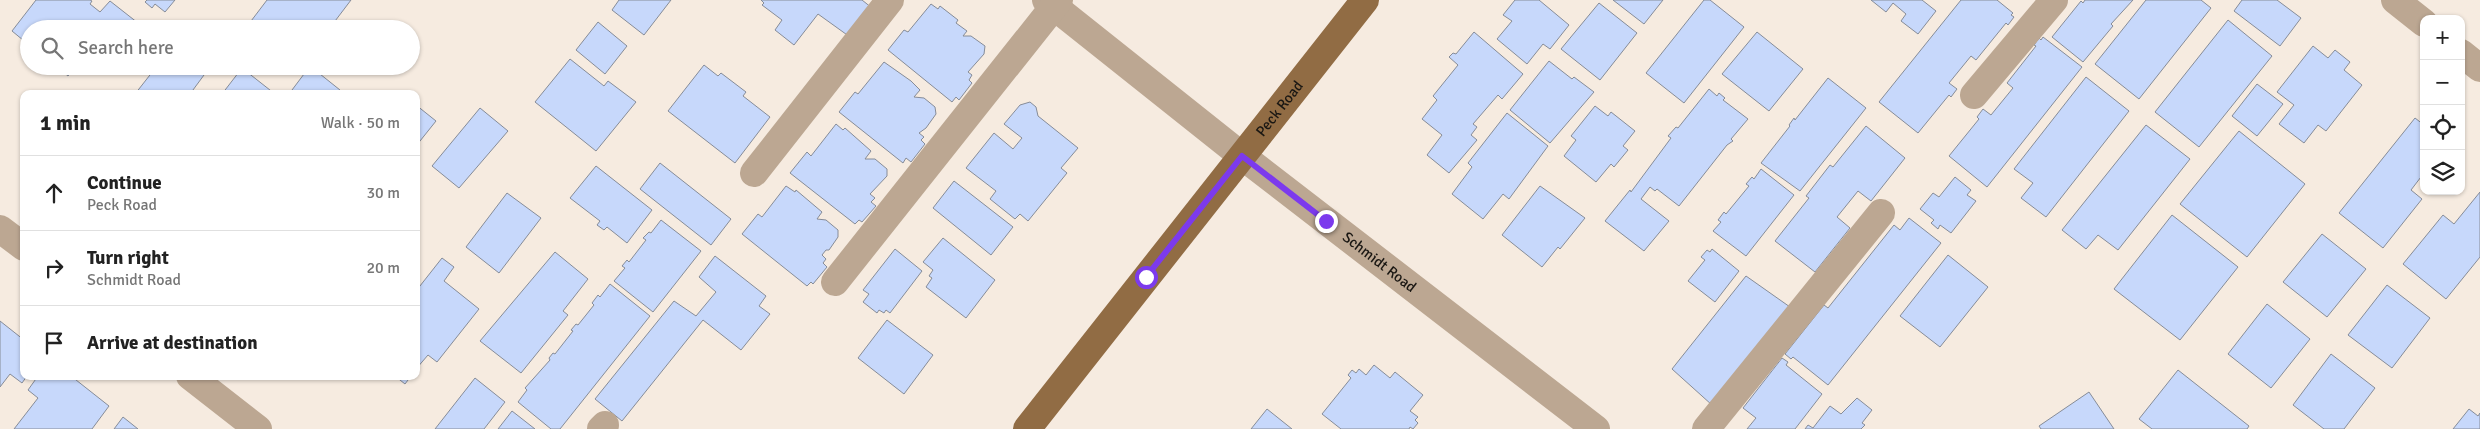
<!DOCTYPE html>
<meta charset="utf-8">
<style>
body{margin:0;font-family:Signika,sans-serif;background:#f2f2f2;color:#222}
.controls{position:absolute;right:15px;top:15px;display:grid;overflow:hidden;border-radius:10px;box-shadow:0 1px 4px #0004}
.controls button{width:45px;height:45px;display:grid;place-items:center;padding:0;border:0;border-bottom:1px solid #e0e0e0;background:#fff;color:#222;font:25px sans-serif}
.stop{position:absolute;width:15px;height:15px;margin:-11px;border:4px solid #7c3aed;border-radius:50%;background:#fff}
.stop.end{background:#7c3aed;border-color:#fff;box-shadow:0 1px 5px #0008}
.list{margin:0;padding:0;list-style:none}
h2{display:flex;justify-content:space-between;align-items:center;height:65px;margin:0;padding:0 20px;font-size:21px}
h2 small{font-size:16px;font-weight:400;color:#767676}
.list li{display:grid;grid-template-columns:32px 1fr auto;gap:15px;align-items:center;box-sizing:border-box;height:75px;padding:0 20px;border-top:1px solid #e0e0e0}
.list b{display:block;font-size:19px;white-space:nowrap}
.list p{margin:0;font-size:16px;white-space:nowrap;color:#767676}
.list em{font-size:16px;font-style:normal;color:#767676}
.icon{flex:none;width:28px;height:28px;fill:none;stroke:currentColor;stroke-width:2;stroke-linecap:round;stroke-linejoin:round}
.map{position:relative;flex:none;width:2480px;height:429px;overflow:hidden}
.search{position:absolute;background:#fff;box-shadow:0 1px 4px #0004;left:20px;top:20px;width:400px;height:55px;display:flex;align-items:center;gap:12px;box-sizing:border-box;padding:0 18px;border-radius:28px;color:#767676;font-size:19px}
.panel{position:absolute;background:#fff;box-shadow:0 1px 4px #0004;left:20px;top:90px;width:400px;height:290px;border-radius:10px}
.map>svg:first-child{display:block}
.building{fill:#c7d8fb;stroke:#868c98}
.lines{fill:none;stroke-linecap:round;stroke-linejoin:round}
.minor{stroke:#bca792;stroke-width:28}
.major{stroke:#916c44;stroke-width:28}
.route{stroke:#7c3aed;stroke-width:6}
.labels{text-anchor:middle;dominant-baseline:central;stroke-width:4;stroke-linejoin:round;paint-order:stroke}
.street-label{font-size:15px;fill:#1a1713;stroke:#f6ebe0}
</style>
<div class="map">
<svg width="2480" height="429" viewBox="0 0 2480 429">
<rect width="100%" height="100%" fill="#f6ebe0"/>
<g class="building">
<path d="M36,0H90L92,1L90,4L100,12L110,1L138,23L134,29H29V45L12,31Z"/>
<path d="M147,0H175L165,12L155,4L152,8L145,2Z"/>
<path d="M267,0H351L329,29H245Z"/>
<path d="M619,0H671L644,35L612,10Z"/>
<path d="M761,0H862L872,8L850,37L818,14L794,45L775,30L782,20L762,5L764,3Z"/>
<path d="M1515,0H1539L1569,25L1550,49L1543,44L1527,64L1497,39L1512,21L1503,15Z"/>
<path d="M1613,0H1663L1644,24Z"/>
<path d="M1704,0H1710L1744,27L1684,103L1646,73Z"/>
<path d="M1871,0H1922L1936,11L1918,34L1901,21L1906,14L1893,3L1886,12Z"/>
<path d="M1961,0H1997L2013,13L2011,15L2014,17L2008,25L2006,23L1976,60L1971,56L1949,83L1957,89L1951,97L1949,95L1918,133L1879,102Z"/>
<path d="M2085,0H2133L2111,24L2113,26L2083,62L2052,37L2081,1L2083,3Z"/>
<path d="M2146,0H2201L2211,8L2139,99L2095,64Z"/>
<path d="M2242,0H2277L2301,18L2280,46L2234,11Z"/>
<path d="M1599,3L1637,33L1600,80L1561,49Z"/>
<path d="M931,4L938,9L940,6L958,20L956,23L967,31L963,36H971L985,46L984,54L968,72L972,75L969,80L972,83L959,100L956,97L952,102L888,50L904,30L908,32Z"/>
<path d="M2228,20L2272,56L2199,147L2155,112Z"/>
<path d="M598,22L627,46L605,74L576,50Z"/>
<path d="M1474,32L1523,74L1502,99L1498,95L1473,124L1477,127L1471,135L1477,140L1449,173L1427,155L1442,135L1422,119L1437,100L1433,96L1458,65L1449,57L1453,53L1456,54Z"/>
<path d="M1757,32L1803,69L1769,111L1722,74Z"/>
<path d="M2043,37L2082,67L1987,187L1949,156L1979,119L1977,117L1983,109L1991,115L2013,88L2007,83L2036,46L2034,45L2039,38L2041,40Z"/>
<path d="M2313,46L2328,58L2335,50L2350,62L2344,70L2362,85L2326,131L2318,125L2304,143L2279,124L2294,105L2277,92Z"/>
<path d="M570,59L604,86L608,81L636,102L596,151L535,102Z"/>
<path d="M1549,61L1572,79L1574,77L1594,92L1550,143L1510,110Z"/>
<path d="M884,62L911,81L920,90L914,97L924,98L935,107L936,114L926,128L919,133L924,137L921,140L925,144L911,162L906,158L903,163L839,112L855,92L858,94Z"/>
<path d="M704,65L718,76L721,73L746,92L743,96L770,117L735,163L668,111Z"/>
<path d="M56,66H76L68,76Z"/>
<path d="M157,66H193L204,75L190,94H135Z"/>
<path d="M284,66H300L294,74Z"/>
<path d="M310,66L340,90L337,94H289Z"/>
<path d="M242,68L275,94H222Z"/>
<path d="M2086,77L2129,111L2046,217L2021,198L2033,183L2014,169Z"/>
<path d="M1828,78L1866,108L1800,191L1761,163L1790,126L1789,125L1794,118L1795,120Z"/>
<path d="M2257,84L2283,104L2257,136L2232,116Z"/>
<path d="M1709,89L1717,96L1719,93L1725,98L1723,100L1748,119L1731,139L1733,141L1727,145L1679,206L1657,189L1655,191L1650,187L1641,199L1669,221L1644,251L1605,221L1630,190L1631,192L1671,138L1668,136L1676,127L1678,128Z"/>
<path d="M1030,102L1036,107L1038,116L1078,148L1061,168L1067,173L1028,221L1020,214L1015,219L990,199L996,191L966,168L994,133L1013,149L1022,138L1004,124L1020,105Z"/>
<path d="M416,105L436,121L416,146Z"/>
<path d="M1595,106L1608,116L1611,112L1635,131L1623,146L1628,150L1614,167L1611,164L1596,182L1564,156L1576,140L1571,136Z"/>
<path d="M480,108L508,131L459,188L432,166Z"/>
<path d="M1507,113L1548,146L1509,199L1503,194L1483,219L1452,194L1472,167L1468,163Z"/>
<path d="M2415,118L2424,125V173L2411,190L2422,199L2383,248L2339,213Z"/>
<path d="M836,124L843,130L845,128L871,151L865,159H875L887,169V176L870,194L875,198L871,202L876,206L862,222L859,220L855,224L790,173L807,152L811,156Z"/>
<path d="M2146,125L2190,159L2118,250L2098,235L2086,249L2062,230Z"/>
<path d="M1866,126L1905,158L1871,201L1858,191L1837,217L1850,228L1815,272L1775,241L1809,198L1806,196L1830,165L1833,167Z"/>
<path d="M2239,131L2305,184L2247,257L2180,204Z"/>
<path d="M660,163L731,219L711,245L640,189Z"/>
<path d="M596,166L652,210L627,243L607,227L604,230L597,225L600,221L570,198Z"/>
<path d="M1761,169L1794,195L1746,256L1713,231L1721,222L1718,220L1724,212L1726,214L1749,186L1746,184L1752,177L1754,179Z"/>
<path d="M1955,177L1971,190L1967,195L1976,201L1951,233L1940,225L1938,229L1931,223L1934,220L1920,209L1933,193L1939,197Z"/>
<path d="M954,181L1013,227L991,255L933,208Z"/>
<path d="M786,186L795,192L796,190L822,212L817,219L826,220L838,230V237L829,250H826L822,255L826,259L823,263L827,267L813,284L811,282L807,286L742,234L758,214L762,217Z"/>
<path d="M1540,186L1585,218L1560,249L1558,247L1542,267L1502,235Z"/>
<path d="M2480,192V257L2446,299L2403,264L2443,215L2454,224Z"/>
<path d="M507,193L541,218L499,273L466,247Z"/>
<path d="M2172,215L2238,267L2180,340L2114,289Z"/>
<path d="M1909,218L1941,243L1828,385L1793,357L1791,359L1785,354L1824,305L1828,308L1894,225L1900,230Z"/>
<path d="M661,220L701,251L653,312L614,281L625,268L622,266L627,260L629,262L646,240L643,238L649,232L651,233Z"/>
<path d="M2322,234L2366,269L2327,317L2283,282Z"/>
<path d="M943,238L995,280L966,318L926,287L932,278L929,276L933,270L923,262Z"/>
<path d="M895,249L922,271L890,313L886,310L884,313L879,310L877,313L863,302L869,294L863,290Z"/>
<path d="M1712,249L1739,271L1715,302L1688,281L1705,260L1701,257L1707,250L1710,252Z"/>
<path d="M555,252L588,279L563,311L568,315L521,373L480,341Z"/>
<path d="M1948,255L1988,287L1940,347L1900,316Z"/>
<path d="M715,256L766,296L759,306L770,314L741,350L703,320L622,421L595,399L674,301L696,316L716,292L699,277Z"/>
<path d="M442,258L454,267L444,281L479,309L437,362L428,355L416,369V291Z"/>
<path d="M1746,276L1790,307L1712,405L1672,369Z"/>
<path d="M610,284L650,316L560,429H551L518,402L527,390L525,388L550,360L549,358L553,353L555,354L573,331L571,330L576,324L578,325L594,305L592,303L598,295L600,297Z"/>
<path d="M2387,285L2430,318L2392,368L2348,335Z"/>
<path d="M2267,304L2310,339L2271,388L2228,354Z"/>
<path d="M887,320L933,355L904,394L858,358Z"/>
<path d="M0,321L24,340V376H27L22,383L10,374L0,387Z"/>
<path d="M2331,354L2375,388L2344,429H2324L2293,405Z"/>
<path d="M1782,358L1788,362L1786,365L1822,394L1795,429H1747L1756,418L1743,408Z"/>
<path d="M1374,365L1390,378L1395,372L1423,395L1410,411L1418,417L1415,420L1418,423L1413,429L1410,427L1409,429H1341L1322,414L1351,378L1348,375L1352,370L1356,373L1359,369L1366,375Z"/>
<path d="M2178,370L2249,426L2247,429H2152L2139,419Z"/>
<path d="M38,376H71L109,406L92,429H14L38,398L28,390Z"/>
<path d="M395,376H411L405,384Z"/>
<path d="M475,378L505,402L484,429H435Z"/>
<path d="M2089,392L2114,429H2041L2039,426Z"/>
<path d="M1857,398L1872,410L1862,423L1865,425L1861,429H1805L1808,425L1813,428L1830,406L1841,414Z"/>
<path d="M1267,409L1292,429H1251Z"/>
<path d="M2469,409L2478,416L2480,413V429H2453Z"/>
<path d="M512,411L535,429H498Z"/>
<path d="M123,417L138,429H114Z"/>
</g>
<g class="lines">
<g class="minor">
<path id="s1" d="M1046,0L1242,156L1596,429"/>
<path d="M2395,0L2424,23"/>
<path d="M2461,53L2480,68"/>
<path d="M1974,95L2054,0"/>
<path d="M754,173L890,0"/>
<path d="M0,229L24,247"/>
<path d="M835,282L1059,0"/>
<path d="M190,376L258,429"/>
<path d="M601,429L605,425"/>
<path d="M1706,429L1881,213"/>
</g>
<path class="major" id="s2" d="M1027,429L1365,0"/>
</g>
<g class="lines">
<path class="route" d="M1146,277L1242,156L1326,221"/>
</g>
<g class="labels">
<g class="street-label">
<text stroke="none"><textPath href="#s2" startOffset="408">Peck Road</textPath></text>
<text stroke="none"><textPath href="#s1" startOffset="424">Schmidt Road</textPath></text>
</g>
</g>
</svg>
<div class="controls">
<button>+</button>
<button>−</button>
<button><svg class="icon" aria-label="locate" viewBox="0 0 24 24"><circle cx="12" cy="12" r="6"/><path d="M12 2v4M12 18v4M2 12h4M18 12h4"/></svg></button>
<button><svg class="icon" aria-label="layers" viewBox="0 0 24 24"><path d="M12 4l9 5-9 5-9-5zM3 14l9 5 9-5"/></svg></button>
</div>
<div class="stop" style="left:1146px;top:277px"></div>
<div class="stop end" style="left:1326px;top:221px"></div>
<div class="search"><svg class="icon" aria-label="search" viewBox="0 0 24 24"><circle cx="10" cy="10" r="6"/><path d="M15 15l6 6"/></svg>Search here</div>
<section class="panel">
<h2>1 min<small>Walk · 50 m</small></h2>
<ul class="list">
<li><svg class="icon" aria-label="ahead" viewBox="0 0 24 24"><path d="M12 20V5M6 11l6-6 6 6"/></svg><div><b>Continue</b><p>Peck Road</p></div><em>30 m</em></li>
<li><svg class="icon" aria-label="right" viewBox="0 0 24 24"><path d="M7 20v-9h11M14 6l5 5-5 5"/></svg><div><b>Turn right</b><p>Schmidt Road</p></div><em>20 m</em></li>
<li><svg class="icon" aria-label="arrive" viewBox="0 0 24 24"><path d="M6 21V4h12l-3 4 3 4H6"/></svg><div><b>Arrive at destination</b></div></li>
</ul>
</section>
</div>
